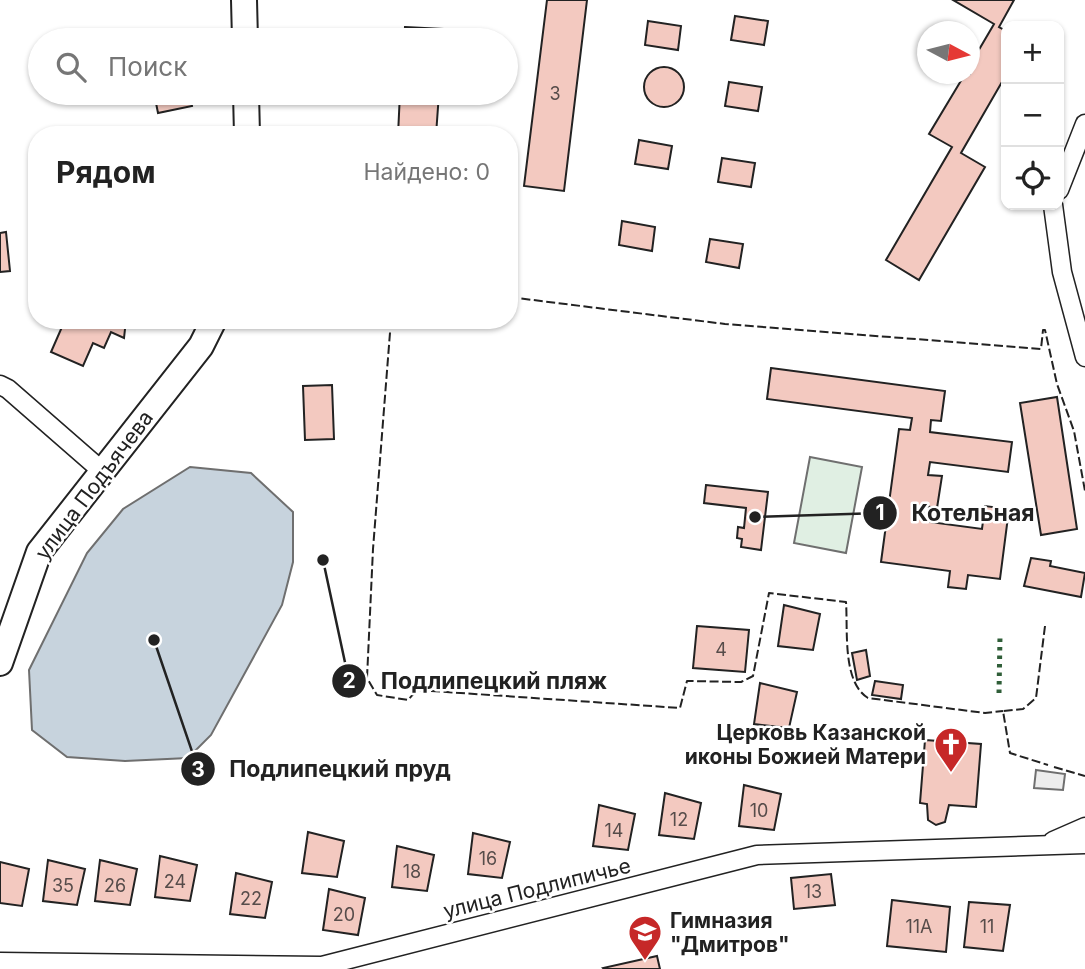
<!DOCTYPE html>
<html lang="ru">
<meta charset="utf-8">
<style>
body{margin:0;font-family:Inter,sans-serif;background:#f6f6f6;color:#222}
.controls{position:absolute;right:21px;top:21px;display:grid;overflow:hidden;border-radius:14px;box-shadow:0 2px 5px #0004}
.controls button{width:63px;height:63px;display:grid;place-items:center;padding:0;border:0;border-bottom:2px solid #e0e0e0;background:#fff;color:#222;font:35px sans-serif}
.compass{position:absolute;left:917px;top:21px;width:63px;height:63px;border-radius:50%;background:#fff;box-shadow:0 2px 5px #0004;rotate:97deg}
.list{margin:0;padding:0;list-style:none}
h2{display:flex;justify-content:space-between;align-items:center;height:91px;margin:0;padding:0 28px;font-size:30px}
h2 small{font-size:23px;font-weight:400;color:#767676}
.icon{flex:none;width:38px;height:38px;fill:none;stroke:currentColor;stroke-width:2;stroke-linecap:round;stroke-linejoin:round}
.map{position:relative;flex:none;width:1085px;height:969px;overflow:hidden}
.search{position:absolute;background:#fff;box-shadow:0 2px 5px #0004;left:28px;top:28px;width:490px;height:77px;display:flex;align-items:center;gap:18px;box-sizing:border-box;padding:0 24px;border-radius:38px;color:#767676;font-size:26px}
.panel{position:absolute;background:#fff;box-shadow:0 2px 5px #0004;left:28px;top:126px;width:490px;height:203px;border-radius:28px}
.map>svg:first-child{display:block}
.green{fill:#e0efe3;stroke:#6f6f6f;stroke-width:2}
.parking{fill:#ededed;stroke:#6f6f6f;stroke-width:2}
.water{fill:#c7d3dd;stroke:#6f6f6f;stroke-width:2}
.building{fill:#f3c9c0;stroke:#222;stroke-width:2}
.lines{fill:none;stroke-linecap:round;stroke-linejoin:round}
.minor-casing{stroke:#222;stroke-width:21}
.secondary-casing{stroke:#222;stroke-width:28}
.minor{stroke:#fff;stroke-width:18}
.secondary{stroke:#fff;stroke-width:24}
.hedge{stroke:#2f5e38;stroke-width:5;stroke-dasharray:3.5 5;stroke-linecap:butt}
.fence{stroke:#222;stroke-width:2;stroke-dasharray:9 3.5;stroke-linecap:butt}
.labels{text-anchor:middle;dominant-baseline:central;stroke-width:5;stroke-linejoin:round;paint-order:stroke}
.number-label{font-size:18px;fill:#564c4a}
.street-label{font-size:21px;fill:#222;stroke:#fff}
.poi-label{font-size:21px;font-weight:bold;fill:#222;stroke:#fff;text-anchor:end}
.leader{fill:none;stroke:#222;stroke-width:2.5}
.callout-dot{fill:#222;stroke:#fff;stroke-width:2.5}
.mark-label{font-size:21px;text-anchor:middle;font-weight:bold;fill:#fff}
.callout-label{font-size:23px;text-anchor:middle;font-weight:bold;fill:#222;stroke:#fff;stroke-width:5;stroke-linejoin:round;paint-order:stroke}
</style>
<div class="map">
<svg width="1085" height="969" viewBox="0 0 1085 969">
<rect width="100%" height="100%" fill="#fff"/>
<path class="green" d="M810,457L862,467L846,553L794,543Z"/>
<path class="parking" d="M1036,770L1065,774L1063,790L1034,788Z"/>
<path class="water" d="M190,467L251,473L293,512V562L282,605L211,735L188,758L125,761L67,757L32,730L29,670L87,553L123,509Z"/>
<g class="building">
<path d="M547,0H587L564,191L524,186Z"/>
<path d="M953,0H1014L999,27L1006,31V75L961,153L985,167L919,280L886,260L952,147L929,134L965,74H970V65L994,24Z"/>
<path d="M735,16L768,21L764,45L731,40Z"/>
<path d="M648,21L681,26L678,50L645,45Z"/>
<path d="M405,27L443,29L442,40H404Z"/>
<path d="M319,29L368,35V40H317Z"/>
<circle cx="664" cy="87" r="20"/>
<path d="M729,82L762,87L758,111L725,106Z"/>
<path d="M154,93H190L192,106L158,113Z"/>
<path d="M400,93H439L436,135H398Z"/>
<path d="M639,140L672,146L668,169L635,164Z"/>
<path d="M722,158L755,163L751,187L718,182Z"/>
<path d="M622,221L655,227L652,251L619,245Z"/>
<path d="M6,232L10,271L0,272V233Z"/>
<path d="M710,239L743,244L739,268L706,262Z"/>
<path d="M65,320H126L124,338L111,332L104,348L93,343L83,366L51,352Z"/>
<path d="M771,368L945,391L941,421L931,420L930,432L1012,442L1008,472L930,462L928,475L942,476L937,508L924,506L922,521L982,529L985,506L1009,509L1000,579L968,575L966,589L948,587L950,571L881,562L899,429L910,430L912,418L767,399Z"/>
<path d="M332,385L334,439L305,440L303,386Z"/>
<path d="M1057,397L1077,529L1041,535L1020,403Z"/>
<path d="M706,485L768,492L761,550L741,547L742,539L737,538L738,527L744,528L746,508L704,503Z"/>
<path d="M1031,558L1051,561L1050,566L1085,573L1081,597L1024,586Z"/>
<path d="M784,605L820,614L813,650L778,646Z"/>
<path d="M697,626L749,630L745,672L693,668Z"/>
<path d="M866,650L870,676L857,680L852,653Z"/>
<path d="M875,681L903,685L901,699L872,695Z"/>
<path d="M760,683L797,692L789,728L754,724Z"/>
<path d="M925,740L981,744L976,807L949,805L945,822L936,825L928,820L927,804L920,803Z"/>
<path d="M744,785L781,794L774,830L739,826Z"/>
<path d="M665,793L701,803L694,839L659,835Z"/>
<path d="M599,805L635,814L628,850L593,846Z"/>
<path d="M308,832L344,841L337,877L302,873Z"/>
<path d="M473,833L510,842L502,878L468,874Z"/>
<path d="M397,846L434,855L427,891L392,887Z"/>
<path d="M160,856L197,865L190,901L155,897Z"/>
<path d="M48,860L85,869L77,905L43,901Z"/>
<path d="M100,860L137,869L130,905L95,901Z"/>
<path d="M0,862L29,869L22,906L0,903Z"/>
<path d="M236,873L272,882L265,918L230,914Z"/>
<path d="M831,874L835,905L794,909L791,878Z"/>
<path d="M329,889L365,898L358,935L323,930Z"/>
<path d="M892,900L950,907L946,952L887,946Z"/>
<path d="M969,902L1010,905L1003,951L964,947Z"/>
<path d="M657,956L660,969H604L603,968Z"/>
</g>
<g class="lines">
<defs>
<g id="minor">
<path d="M1059,190L1085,124"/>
<path d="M1053,205L1062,272L1085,357"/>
<path d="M0,385L8,389L102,471"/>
<path d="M1053,841L1085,827"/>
<path d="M0,962L322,966L757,855L1085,844"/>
</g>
<g id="secondary">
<path d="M244,0L245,40"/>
<path d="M246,93L247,135"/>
<path d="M0,663L39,552L201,346L214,320"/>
</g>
</defs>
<use href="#minor" class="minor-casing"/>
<use href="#secondary" class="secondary-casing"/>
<use href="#minor" class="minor"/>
<use href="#secondary" class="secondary"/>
<path class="hedge" d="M999,693L1000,636"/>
<g class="fence">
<path d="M509,297L725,324L1041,349L1043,330H1045L1057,384L1074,431L1085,491"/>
<path d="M391,320L373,549L367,678L377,695L408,700L417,690L680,708L687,681L741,682L753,676L769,593L846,602C848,630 842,682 868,698L985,713L1003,711"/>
<path d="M1045,626L1036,698L1023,709L1003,711L1010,753L1048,765"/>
<path d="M1054,767L1085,776"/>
</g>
</g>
<defs>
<symbol id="church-pin" viewBox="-11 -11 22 30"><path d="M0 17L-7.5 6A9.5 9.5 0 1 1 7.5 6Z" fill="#c62828" stroke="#fff"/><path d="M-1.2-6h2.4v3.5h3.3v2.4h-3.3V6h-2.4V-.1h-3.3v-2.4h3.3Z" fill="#fff"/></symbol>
<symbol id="school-pin" viewBox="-11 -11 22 30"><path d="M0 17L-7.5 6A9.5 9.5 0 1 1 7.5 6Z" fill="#c62828" stroke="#fff"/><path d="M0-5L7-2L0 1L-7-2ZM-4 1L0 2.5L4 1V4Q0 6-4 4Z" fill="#fff"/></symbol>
</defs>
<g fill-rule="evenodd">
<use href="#church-pin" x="932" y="725" width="38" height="52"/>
<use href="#school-pin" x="626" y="913" width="38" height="52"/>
</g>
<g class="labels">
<g class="number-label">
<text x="555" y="93">3</text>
<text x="721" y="649">4</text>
<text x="759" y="810">10</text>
<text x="679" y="819">12</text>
<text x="614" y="830">14</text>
<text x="488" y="858">16</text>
<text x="412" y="871">18</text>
<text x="175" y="881">24</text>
<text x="63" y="885">35</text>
<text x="115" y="885">26</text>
<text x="813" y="891">13</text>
<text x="251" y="898">22</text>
<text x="344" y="914">20</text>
<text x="919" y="926">11А</text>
<text x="987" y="926">11</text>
</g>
<g class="street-label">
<text transform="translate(94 485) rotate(-53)">улица Подъячева</text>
<text transform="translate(537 888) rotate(-14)">улица Подлипичье</text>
</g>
<g class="poi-label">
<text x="926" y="732">Церковь Казанской<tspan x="926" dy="24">иконы Божией Матери</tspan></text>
<text x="670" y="920" text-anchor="start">Гимназия<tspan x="670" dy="24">"Дмитров"</tspan></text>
</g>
</g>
<path class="leader" d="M755 517L880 513M323 560L349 681M154 640L198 769"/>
<g class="callout-dot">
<circle cx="755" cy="517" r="7"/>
<circle cx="323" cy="560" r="7"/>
<circle cx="154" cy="640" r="7"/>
<circle cx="880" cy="513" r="18"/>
<circle cx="349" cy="681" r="18"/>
<circle cx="198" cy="769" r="18"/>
</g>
<g class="mark-label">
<text x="880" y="520">1</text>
<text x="349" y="688">2</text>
<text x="198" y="777">3</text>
</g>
<g class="callout-label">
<text x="973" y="521">Котельная</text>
<text x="494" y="689">Подлипецкий пляж</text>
<text x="340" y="777">Подлипецкий пруд</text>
</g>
</svg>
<div class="controls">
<button>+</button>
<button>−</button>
<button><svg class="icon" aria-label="locate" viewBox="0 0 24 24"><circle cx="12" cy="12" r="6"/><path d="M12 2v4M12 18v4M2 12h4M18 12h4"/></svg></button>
</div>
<svg class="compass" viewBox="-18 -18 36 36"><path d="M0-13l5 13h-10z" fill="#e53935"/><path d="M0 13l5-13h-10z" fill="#767676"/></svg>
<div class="search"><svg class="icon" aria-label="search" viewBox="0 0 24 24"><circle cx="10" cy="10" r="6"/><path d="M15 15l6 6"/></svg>Поиск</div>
<section class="panel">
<h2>Рядом<small>Найдено: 0</small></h2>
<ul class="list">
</ul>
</section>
</div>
